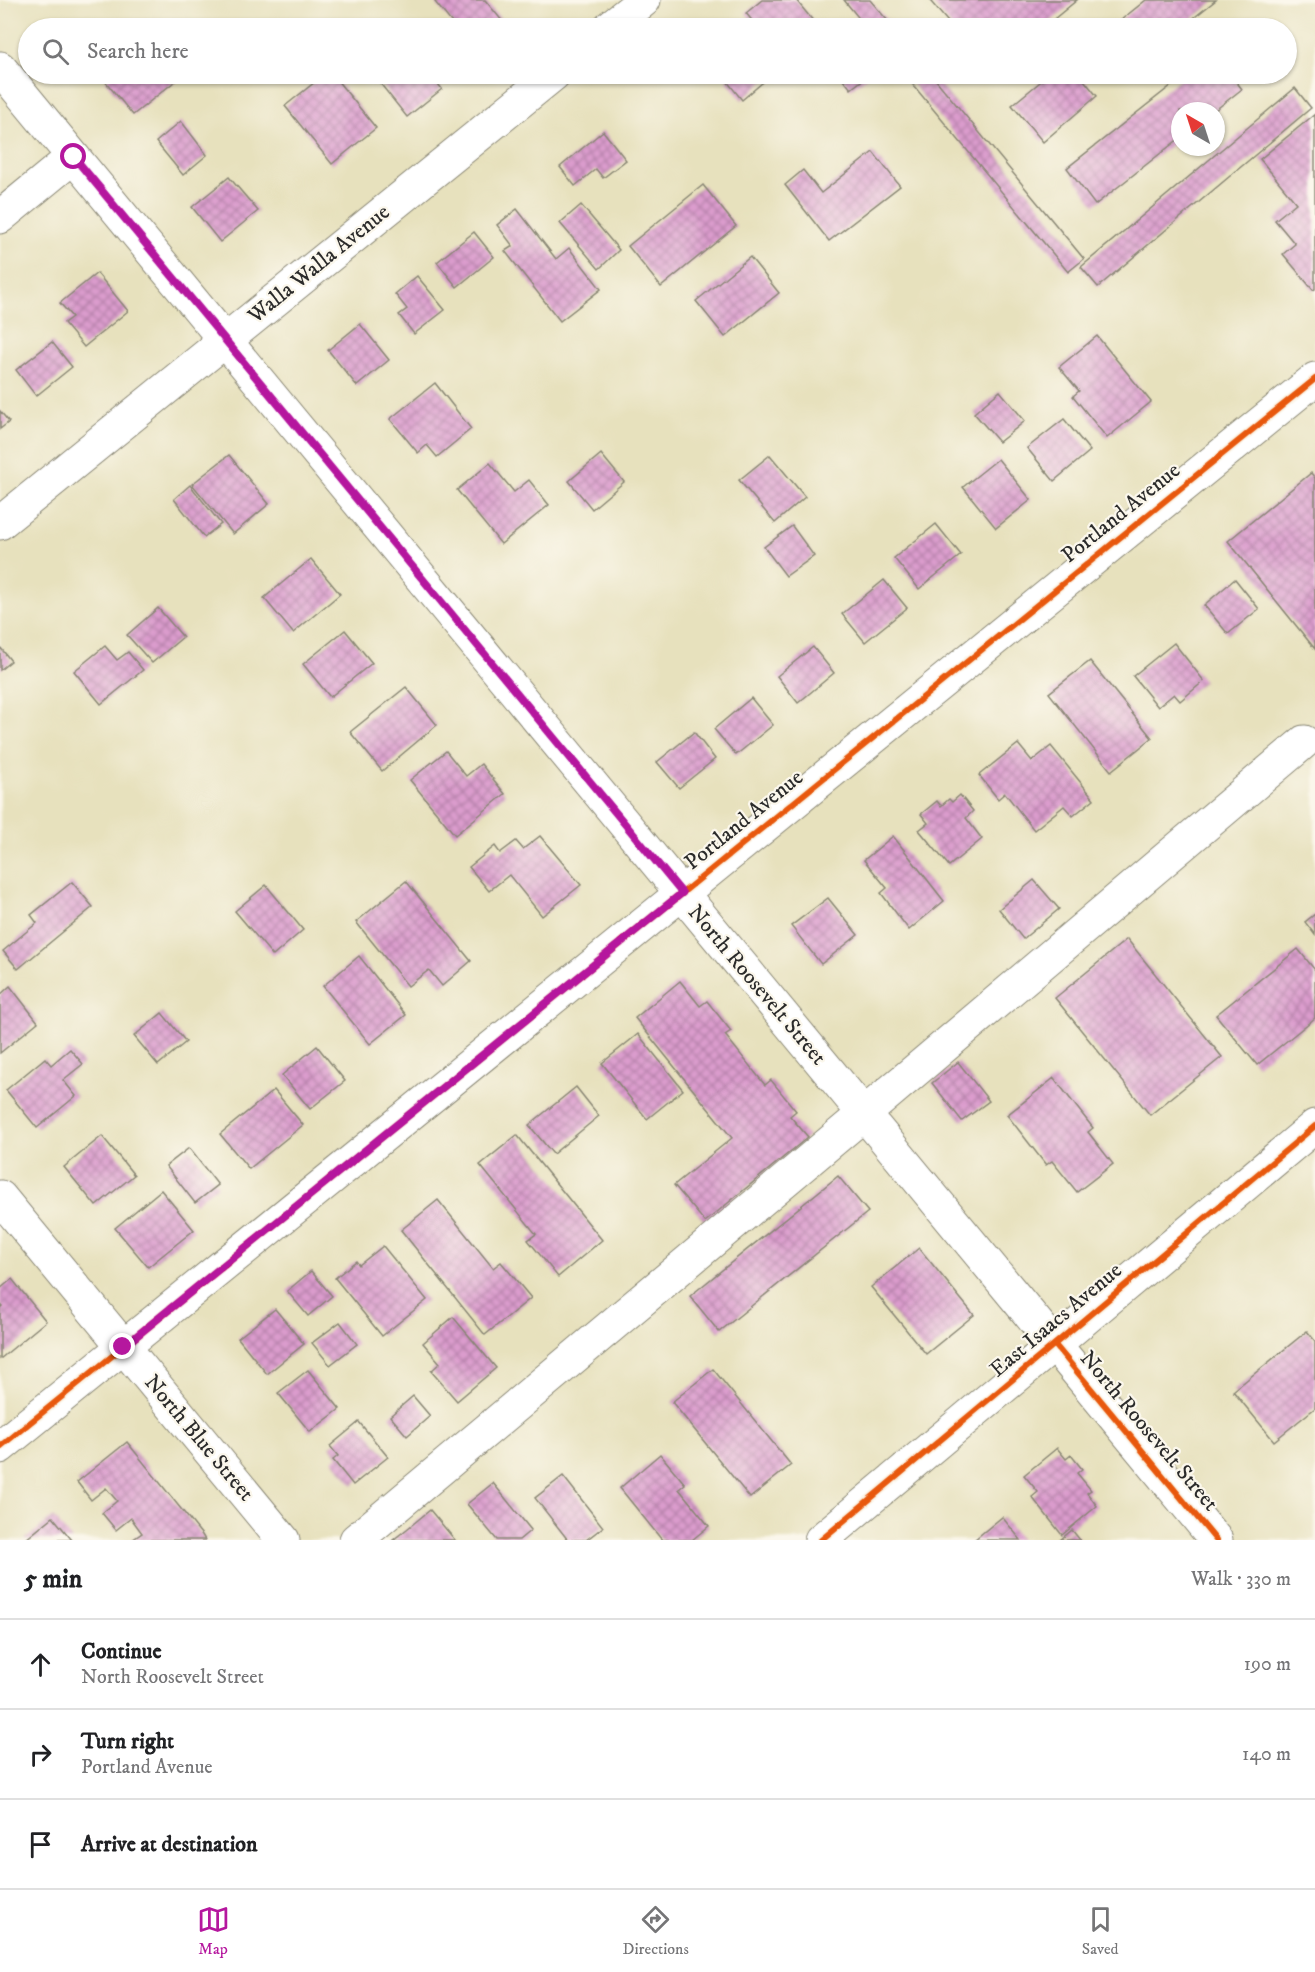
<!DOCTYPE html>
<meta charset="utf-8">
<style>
body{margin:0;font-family:"IM FELL DW Pica",serif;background:#f2f2f2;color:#202124}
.compass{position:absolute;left:1171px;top:102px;width:54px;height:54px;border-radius:50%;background:#fff;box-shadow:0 2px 4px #0004;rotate:321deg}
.stop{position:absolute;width:18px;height:18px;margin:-14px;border:4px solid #b5179e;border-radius:50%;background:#fff}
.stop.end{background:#b5179e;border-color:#fff;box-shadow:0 2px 6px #0008}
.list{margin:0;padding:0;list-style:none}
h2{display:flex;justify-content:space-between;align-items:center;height:78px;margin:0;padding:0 24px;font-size:26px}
h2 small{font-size:20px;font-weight:400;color:#757577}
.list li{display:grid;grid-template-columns:39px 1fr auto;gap:18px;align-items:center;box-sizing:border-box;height:90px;padding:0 24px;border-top:2px solid #e0e0e0}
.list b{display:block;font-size:22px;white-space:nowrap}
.list p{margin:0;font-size:20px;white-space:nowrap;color:#757577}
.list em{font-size:20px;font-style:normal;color:#757577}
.icon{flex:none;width:33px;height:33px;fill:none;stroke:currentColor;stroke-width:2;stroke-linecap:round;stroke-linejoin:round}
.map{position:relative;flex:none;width:1315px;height:1540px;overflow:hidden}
.search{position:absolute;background:#fff;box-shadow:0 2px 4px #0004;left:18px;right:18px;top:18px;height:66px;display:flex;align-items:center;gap:15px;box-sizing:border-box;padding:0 21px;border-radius:33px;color:#757577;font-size:22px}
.sheet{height:348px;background:#fff}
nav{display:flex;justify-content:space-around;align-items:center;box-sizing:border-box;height:84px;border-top:2px solid #e0e0e0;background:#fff;font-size:16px;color:#757577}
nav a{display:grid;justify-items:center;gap:3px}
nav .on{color:#b5179e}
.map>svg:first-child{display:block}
.building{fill:url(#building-cross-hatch)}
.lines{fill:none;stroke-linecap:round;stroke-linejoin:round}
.minor-casing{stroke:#898674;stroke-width:35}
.major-casing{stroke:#898674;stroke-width:35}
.minor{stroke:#fff;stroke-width:33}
.major{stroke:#fff;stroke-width:33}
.cycleway-casing{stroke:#fbf7ec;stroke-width:10}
.cycleway{stroke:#e8590c;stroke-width:6}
.route{stroke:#b5179e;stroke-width:8}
.labels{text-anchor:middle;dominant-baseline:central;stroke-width:4.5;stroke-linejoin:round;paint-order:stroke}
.street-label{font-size:22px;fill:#2b2b2b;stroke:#fbf7ec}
</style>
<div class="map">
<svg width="1315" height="1540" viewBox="0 0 1315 1540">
<defs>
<pattern id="building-cross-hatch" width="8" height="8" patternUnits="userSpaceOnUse" patternTransform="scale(1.5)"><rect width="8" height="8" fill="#db9ccd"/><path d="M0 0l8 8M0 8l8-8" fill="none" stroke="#b27fa7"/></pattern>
</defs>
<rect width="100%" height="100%" fill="#fbf7ec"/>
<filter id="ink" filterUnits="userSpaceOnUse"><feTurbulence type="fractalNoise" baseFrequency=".0167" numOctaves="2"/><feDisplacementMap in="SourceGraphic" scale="12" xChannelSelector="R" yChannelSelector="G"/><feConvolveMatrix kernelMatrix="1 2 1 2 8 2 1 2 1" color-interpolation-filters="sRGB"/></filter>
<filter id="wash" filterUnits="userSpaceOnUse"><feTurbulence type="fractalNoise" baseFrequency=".008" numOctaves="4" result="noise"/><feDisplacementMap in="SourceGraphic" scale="24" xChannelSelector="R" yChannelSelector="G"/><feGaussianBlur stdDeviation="1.35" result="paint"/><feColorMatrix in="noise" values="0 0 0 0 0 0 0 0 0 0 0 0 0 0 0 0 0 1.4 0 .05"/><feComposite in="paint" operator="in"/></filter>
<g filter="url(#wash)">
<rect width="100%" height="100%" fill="#e7e1bd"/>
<g id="blocks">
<g class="building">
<path d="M438,0H485L508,28H456L435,2Z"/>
<path d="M762,0H796L819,28H758L746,13Z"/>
<path d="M844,0H870L894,28H867Z"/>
<path d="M934,0H1077L1043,28H953L931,2Z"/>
<path d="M1146,0H1216L1181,28H1111Z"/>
<path d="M114,74H184L133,115L105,81Z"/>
<path d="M325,74H332L376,128L332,164L285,106Z"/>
<path d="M379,74H430L442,89L407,117L375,77Z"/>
<path d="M734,74H766L769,77L742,100L726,80Z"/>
<path d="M839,74H870L851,89Z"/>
<path d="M904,74H931L1084,259L1068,272Z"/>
<path d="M1050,74H1079L1097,96L1043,142L1012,105Z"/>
<path d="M1186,74H1230L1242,89L1214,111H1180V138L1095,205L1067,168Z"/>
<path d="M1295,88L1311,108L1098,287L1081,267Z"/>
<path d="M1315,114V289L1313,290L1283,254L1295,244L1275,220L1296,203L1260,159Z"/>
<path d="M181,121L207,155L183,175L156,142Z"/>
<path d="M603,131L626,160L603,178L596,169L575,186L560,167Z"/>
<path d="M873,152L900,186L829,241L785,185L803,170L821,193Z"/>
<path d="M229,177L258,211L220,242L192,207Z"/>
<path d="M703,185L736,226L661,287L628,246Z"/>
<path d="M581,205L619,250L599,269L560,223Z"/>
<path d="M517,209L556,259L569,248L601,289L560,321L505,251L513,246L497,225Z"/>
<path d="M474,232L494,257L457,287L437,262Z"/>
<path d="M750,257L779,293L725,337L696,301Z"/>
<path d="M97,273L128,311L84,347L64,323L72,317L60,303Z"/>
<path d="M417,276L445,310L414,334L399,315L407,309L395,294Z"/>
<path d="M360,324L389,360L357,386L328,350Z"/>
<path d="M1097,336L1151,402L1107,438L1073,396L1079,391L1059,367Z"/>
<path d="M52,342L72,367L36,396L16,370Z"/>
<path d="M435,383L471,429L437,457L427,445L418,453L390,419Z"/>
<path d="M1000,391L1025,421L999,442L974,413Z"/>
<path d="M0,411L9,422L0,429Z"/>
<path d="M1064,419L1090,451L1054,481L1027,448Z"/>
<path d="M601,454L624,482L592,509L569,481Z"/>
<path d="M229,455L269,504L233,534L192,484Z"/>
<path d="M770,455L805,497L775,523L739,480Z"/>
<path d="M998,459L1031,500L996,528L963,487Z"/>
<path d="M490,463L514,492L529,480L549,505L501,544L457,490Z"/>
<path d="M1311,473L1315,478V649L1228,541Z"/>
<path d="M190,485L221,524L204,537L174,499Z"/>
<path d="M936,524L961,555L919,589L894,558Z"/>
<path d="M792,526L814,556L786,576L764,547Z"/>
<path d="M311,559L340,594L293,633L264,598Z"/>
<path d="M1235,579L1259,609L1228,634L1204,605Z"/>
<path d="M884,580L907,608L865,642L842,614Z"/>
<path d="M158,608L183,637L152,663L127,635Z"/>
<path d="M345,630L372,663L330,697L303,664Z"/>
<path d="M1174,643L1204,681L1180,701L1174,694L1158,707L1133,676Z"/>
<path d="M105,646L117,660L128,652L143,670L101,704L74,671Z"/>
<path d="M0,647L11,661L0,670Z"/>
<path d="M813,647L834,673L798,703L777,676Z"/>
<path d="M1090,661L1152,738L1111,771L1049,693Z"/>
<path d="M406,687L437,725L382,771L350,732Z"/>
<path d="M751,698L773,725L736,755L714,729Z"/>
<path d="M694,732L715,759L679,788L657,762Z"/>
<path d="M1018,744L1032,761L1051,746L1094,799L1073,816L1064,806L1034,830L1005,793L998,799L979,775Z"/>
<path d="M446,751L466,776L481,764L505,794L455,835L410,780Z"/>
<path d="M960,795L973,811L966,818L982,839L949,866L919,830L928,823L921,814L937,801L941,806L949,799L952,802Z"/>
<path d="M540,836L581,885L542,916L509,875L489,891L469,867L495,846L500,853L516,841L523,849Z"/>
<path d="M893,836L944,901L909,930L881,893L887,888L864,860Z"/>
<path d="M1034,880L1059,909L1023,939L999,909Z"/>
<path d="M406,881L471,961L442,986L429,970L408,986L356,922Z"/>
<path d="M72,882L93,907L18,969L3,951L37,923L31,915Z"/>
<path d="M266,885L303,930L273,956L235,911Z"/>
<path d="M828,898L858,935L821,964L791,926Z"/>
<path d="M1315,914V935L1305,922Z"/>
<path d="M1127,939L1222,1057L1150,1115L1055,998Z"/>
<path d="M1298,949L1315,970V1018L1257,1065L1216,1015Z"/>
<path d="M359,956L406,1015L370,1044L323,986Z"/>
<path d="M680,981L700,1006L707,1001L731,1031L725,1035L765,1085L771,1080L796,1111L790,1116L808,1137L705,1222L674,1185L732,1138L635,1018Z"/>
<path d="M10,986L38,1022L0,1053V995Z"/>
<path d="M162,1013L186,1042L158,1065L134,1036Z"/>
<path d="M638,1034L683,1090L647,1119L602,1063Z"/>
<path d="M317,1046L345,1081L310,1109L282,1075Z"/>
<path d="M70,1049L83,1064L63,1080L76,1096L37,1128L6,1090L45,1058L51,1065Z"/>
<path d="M958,1062L989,1101L962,1121L932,1083Z"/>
<path d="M1054,1078L1093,1128L1088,1132L1113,1164L1077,1192L1052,1161L1046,1165L1007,1115Z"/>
<path d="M576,1087L599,1116L553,1154L529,1125Z"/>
<path d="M274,1090L303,1125L249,1169L220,1134Z"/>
<path d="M517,1135L602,1240L558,1277L528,1240L536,1234L480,1165Z"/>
<path d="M102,1136L134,1175L96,1206L64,1167Z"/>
<path d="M189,1148L218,1185L195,1203L166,1166Z"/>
<path d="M838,1176L868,1212L719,1332L690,1296Z"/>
<path d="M161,1190L194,1230L148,1267L115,1228Z"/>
<path d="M438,1200L493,1268L501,1262L531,1298L485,1335L401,1230Z"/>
<path d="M383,1246L427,1300L382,1336L335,1278L356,1261L359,1265Z"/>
<path d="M919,1248L974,1315L926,1354L871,1287Z"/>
<path d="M311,1271L332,1296L308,1316L287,1291Z"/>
<path d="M12,1279L46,1321L0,1359V1308L2,1306L0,1304V1289Z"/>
<path d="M275,1309L304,1344L267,1374L238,1338Z"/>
<path d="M453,1317L496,1368L457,1401L431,1371L440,1363L423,1343Z"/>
<path d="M340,1322L357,1344L330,1365L312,1343Z"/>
<path d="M1307,1331L1315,1341V1408L1274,1441L1233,1391Z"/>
<path d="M713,1369L791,1465L750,1498L672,1402Z"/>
<path d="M308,1370L340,1409L310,1432L278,1393Z"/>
<path d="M413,1396L430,1416L407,1436L390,1416Z"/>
<path d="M359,1422L388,1457L353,1485L333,1460L338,1456L330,1446Z"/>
<path d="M127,1442L202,1535L205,1540H132L142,1533L131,1518L116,1530L102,1513L117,1501L106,1488L91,1500L77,1482Z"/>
<path d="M1057,1448L1066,1459L1071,1455L1082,1469L1077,1473L1091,1490L1087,1493L1097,1506L1062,1535L1032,1497L1038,1492L1024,1475Z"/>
<path d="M660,1454L685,1484L679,1489L709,1526L692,1540H662L620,1488Z"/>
<path d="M563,1476L603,1527L586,1540H568L535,1498Z"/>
<path d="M493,1483L531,1530L519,1540H497L467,1504Z"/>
<path d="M430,1510L455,1540H393L407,1529Z"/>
<path d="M53,1517L72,1540H25Z"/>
<path d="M1002,1517L1021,1540H974Z"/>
<path d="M1072,1530L1080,1540H1060Z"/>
</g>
</g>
</g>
<g filter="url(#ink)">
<use href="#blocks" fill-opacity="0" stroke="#898674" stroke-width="1.5"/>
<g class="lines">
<defs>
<g id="minor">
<path d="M609,28L644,0"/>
<path d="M0,68L1055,1345"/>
<path d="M0,217L73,157"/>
<path d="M0,523L554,74"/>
<path d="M0,1197L283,1540"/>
<path d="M0,1447L1315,379"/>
<path d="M356,1540L864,1114L1304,742"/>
</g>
<g id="major">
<path d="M1055,1345L1216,1540"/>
<path d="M821,1540L1315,1126"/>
</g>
</defs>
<use href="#minor" class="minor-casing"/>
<use href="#major" class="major-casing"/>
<use href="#minor" class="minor"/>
<use href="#major" class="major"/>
<defs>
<g id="cycleway">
<path d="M1055,1345L1216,1540"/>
<path d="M0,1447L1315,379"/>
<path d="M821,1540L1315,1126"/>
</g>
</defs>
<use href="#cycleway" class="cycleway-casing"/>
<use href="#cycleway" class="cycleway"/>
</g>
</g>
<g class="lines" filter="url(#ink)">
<path class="route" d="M74,157L682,893L123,1347"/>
</g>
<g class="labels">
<g class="street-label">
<text transform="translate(319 264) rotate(-39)">Walla Walla Avenue</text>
<text transform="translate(1121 513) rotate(-39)">Portland Avenue</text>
<text transform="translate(744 820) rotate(-39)">Portland Avenue</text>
<text transform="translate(757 985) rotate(50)">North Roosevelt Street</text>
<text transform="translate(1056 1320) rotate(-40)">East Isaacs Avenue</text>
<text transform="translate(1149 1431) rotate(50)">North Roosevelt Street</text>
<text transform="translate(199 1438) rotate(50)">North Blue Street</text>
</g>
</g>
</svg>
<svg class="compass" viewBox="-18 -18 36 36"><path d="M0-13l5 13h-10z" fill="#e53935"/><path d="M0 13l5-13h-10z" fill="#757577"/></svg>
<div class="stop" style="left:74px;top:157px"></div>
<div class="stop end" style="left:123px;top:1347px"></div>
<div class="search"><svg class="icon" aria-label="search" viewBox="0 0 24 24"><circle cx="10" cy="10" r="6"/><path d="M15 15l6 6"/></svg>Search here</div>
</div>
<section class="sheet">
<h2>5 min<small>Walk · 330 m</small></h2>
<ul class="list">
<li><svg class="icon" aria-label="ahead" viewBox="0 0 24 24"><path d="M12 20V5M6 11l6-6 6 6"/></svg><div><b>Continue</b><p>North Roosevelt Street</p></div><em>190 m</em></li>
<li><svg class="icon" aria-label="right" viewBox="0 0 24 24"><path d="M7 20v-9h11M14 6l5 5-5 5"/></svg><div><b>Turn right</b><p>Portland Avenue</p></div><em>140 m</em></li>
<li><svg class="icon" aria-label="arrive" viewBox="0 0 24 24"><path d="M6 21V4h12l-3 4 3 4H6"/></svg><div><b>Arrive at destination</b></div></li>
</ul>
</section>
<nav>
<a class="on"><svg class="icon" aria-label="map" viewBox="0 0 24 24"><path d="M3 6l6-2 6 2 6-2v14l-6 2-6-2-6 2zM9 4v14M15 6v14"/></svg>Map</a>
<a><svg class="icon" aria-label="directions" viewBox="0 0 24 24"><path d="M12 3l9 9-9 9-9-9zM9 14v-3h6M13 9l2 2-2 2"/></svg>Directions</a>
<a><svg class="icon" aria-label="saved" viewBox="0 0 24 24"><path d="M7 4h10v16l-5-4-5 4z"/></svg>Saved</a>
</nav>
